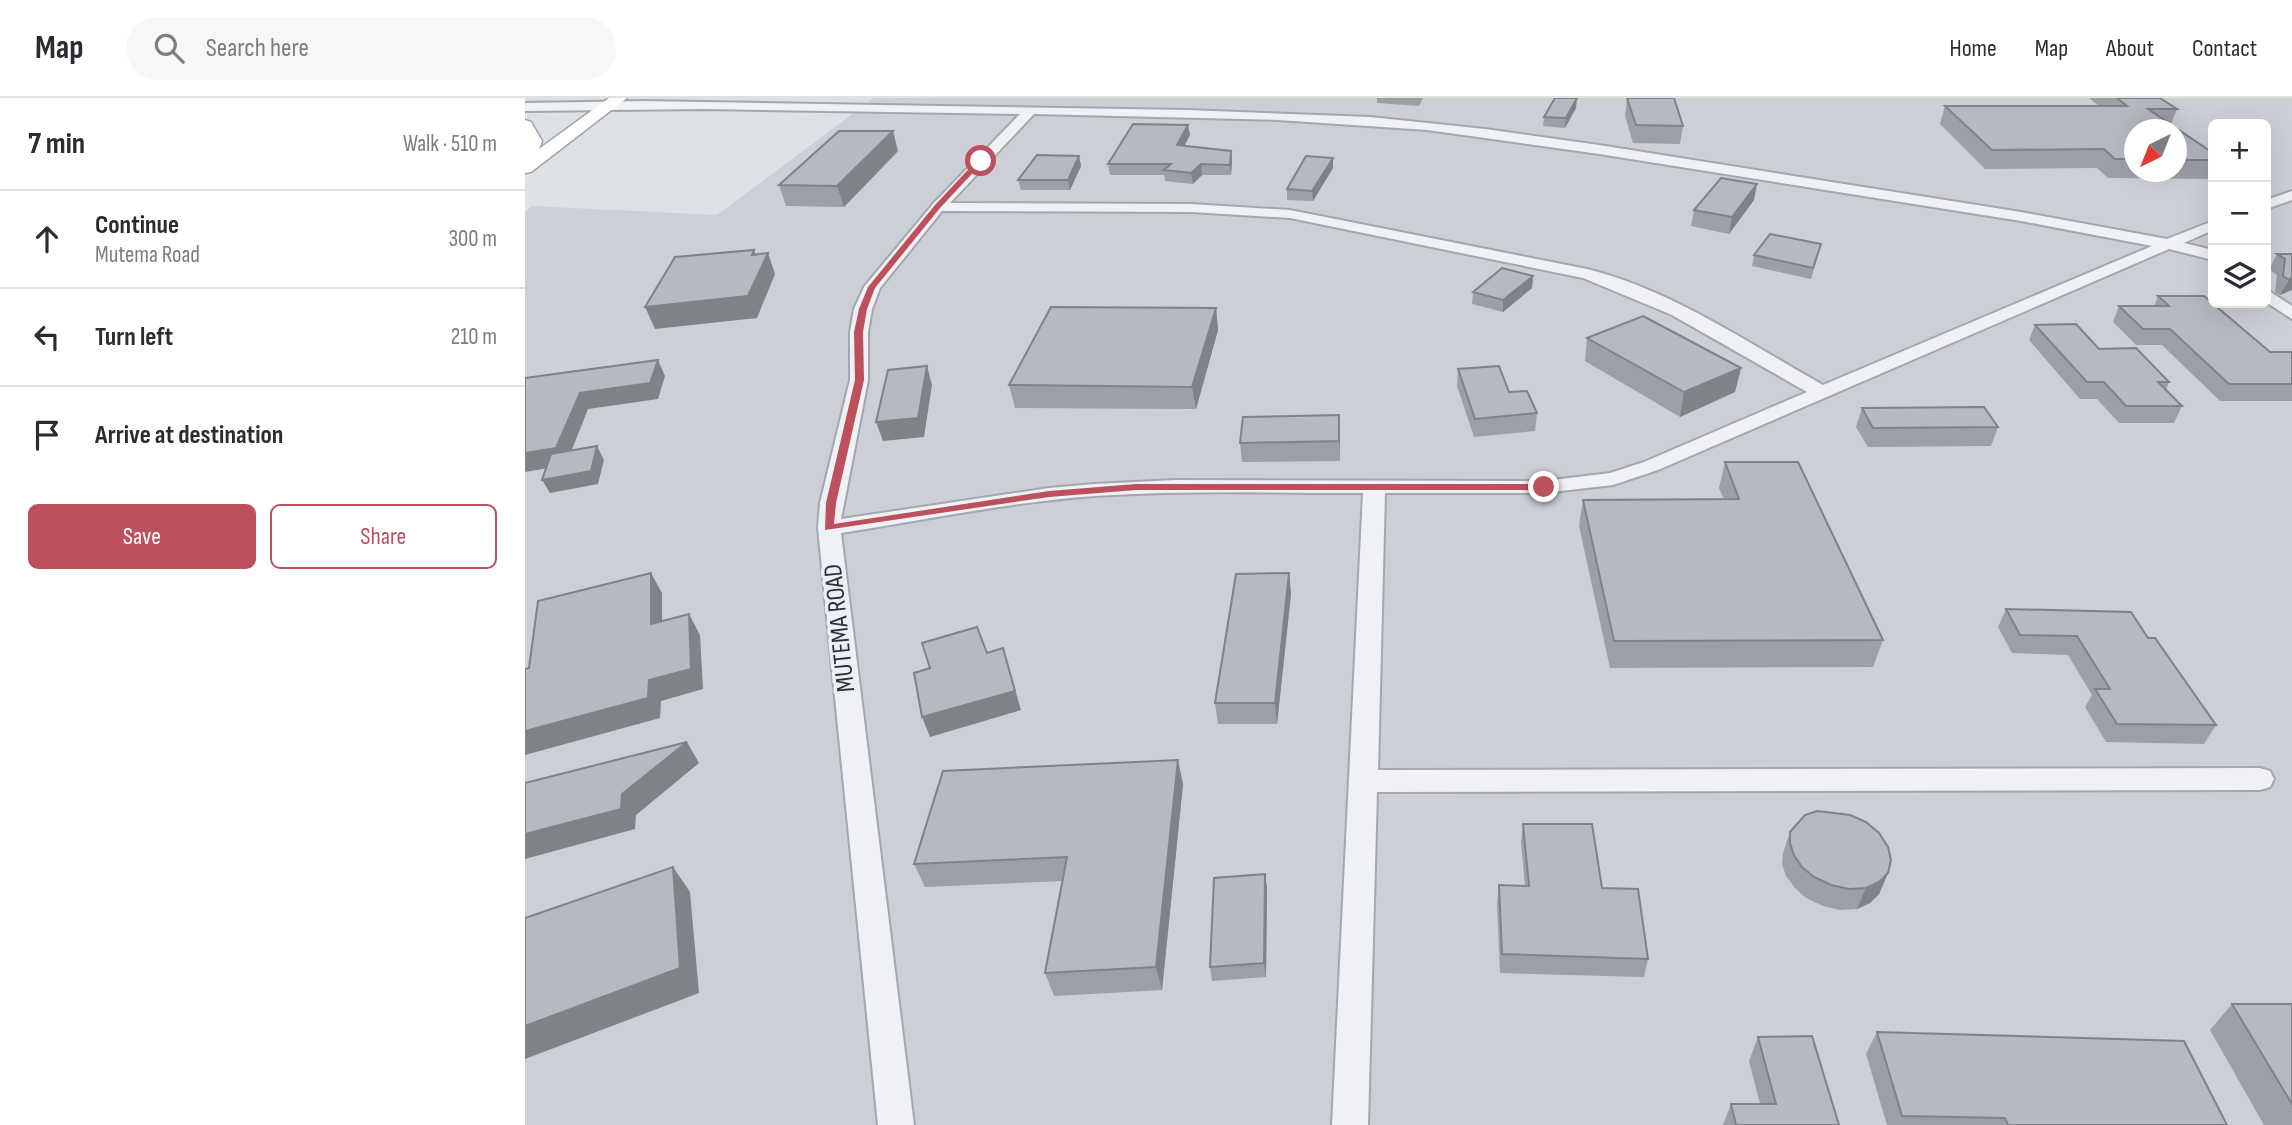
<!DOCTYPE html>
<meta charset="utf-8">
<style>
body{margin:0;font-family:"Sofia Sans Condensed",sans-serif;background:#f7f7f7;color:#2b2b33}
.controls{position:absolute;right:21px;top:21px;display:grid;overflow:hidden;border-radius:10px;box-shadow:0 7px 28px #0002}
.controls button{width:63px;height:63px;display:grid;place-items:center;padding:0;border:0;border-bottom:2px solid #e1e1e2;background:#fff;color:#2b2b33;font:35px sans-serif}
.compass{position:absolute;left:1599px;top:21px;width:63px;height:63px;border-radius:50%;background:#fff;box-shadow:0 7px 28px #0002;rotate:223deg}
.stop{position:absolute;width:21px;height:21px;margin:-16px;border:5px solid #bc505c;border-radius:50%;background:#fff}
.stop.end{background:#bc505c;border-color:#fff;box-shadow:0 2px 7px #0008}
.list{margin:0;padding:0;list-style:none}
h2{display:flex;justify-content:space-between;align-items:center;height:91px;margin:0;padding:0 28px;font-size:30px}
h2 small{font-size:23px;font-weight:400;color:#7c7c81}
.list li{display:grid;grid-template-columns:46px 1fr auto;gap:21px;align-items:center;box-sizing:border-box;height:98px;padding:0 28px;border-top:2px solid #e1e1e2}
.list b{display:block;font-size:26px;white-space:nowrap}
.list p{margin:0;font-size:23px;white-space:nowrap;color:#7c7c81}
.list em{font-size:23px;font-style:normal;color:#7c7c81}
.actions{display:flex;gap:14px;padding:21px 28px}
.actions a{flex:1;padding:16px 0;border:2px solid #bc505c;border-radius:10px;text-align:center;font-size:24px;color:#bc505c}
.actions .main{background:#bc505c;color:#fff}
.icon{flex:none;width:38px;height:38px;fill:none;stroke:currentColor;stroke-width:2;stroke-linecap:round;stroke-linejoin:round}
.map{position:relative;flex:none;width:1767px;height:1027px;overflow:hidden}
header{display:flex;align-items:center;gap:42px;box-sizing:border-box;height:98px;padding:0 35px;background:#fff;border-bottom:2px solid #e1e1e2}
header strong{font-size:33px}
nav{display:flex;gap:38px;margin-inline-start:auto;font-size:24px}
.search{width:490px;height:63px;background:#f7f7f7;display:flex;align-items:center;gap:18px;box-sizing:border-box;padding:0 24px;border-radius:38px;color:#7c7c81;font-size:26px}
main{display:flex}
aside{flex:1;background:#fff}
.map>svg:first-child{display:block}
.built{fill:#cccfd6;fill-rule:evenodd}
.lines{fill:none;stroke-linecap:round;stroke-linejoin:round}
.minor-casing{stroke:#a3a7ae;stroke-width:4}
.major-casing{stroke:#9ea4af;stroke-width:3}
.minor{fill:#eff1f4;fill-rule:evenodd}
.major{fill:#fff;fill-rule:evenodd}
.wall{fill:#9c9fa6;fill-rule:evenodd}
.shaded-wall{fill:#7f8287}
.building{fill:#b5b9c1;stroke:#7f8287;stroke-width:2}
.route{fill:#bc505c}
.labels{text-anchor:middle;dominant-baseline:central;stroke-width:7;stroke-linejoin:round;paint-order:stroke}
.street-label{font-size:26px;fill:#292e3a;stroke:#eceff3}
</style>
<header>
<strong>Map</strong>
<div class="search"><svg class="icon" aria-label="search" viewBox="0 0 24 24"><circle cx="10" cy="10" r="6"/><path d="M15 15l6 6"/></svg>Search here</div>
<nav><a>Home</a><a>Map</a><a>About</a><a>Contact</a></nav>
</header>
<main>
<aside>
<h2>7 min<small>Walk · 510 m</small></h2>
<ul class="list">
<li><svg class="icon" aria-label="ahead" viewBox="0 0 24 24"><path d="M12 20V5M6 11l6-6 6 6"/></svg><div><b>Continue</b><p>Mutema Road</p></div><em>300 m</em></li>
<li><svg class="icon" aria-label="left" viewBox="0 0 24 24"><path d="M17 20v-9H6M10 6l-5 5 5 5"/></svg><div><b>Turn left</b></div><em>210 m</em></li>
<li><svg class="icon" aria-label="arrive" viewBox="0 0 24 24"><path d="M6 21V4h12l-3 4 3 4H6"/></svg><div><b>Arrive at destination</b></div></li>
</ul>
<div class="actions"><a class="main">Save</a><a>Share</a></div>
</aside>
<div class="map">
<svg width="1767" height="1027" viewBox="0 0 1767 1027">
<rect width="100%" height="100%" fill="#dde0e5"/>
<path class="built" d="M349,0H1767V1027H0V114L7,108L192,117ZM1688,26H1741V205H1688ZM1610,32H1652V74H1610Z"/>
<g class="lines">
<defs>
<g id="minor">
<path d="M119,3L662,12L845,19L960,31L1074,47L1496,114L1642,141L1688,123V132L1659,145L1688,152V162L1644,151L1133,372L1088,387L1019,395H860L853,672L1735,670L1745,673L1749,681L1745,689L1735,692L852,694L843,1027H807L838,395C749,395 659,392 570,398C485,404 400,422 316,435L389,1027H353L293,430L295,405L325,282V234L329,211L339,189L408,106L495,16L179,11L0,13V5ZM509,16L753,22L902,32L1074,56L1496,123L1627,148L1298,287C1223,245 1147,192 1062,171L765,112L666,106L425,105ZM417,113L666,114L765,120L1058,180L1147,217L1282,294L1119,364L1085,375L1019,383L650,382L570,386L524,390L316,421L343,282V234L347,211L355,190Z"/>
<path d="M1767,93V102L1741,111V102Z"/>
<path d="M1741,191L1767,208V221L1741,204Z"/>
</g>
<path id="major" d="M84,0H102L6,74L0,75V22L6,24L17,43L14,51Z"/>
</defs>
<use href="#minor" class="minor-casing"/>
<use href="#major" class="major-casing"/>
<use href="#minor" class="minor"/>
<use href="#major" class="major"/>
</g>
<g class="wall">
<path d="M852,0H898L894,8L852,5Z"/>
<path d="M1102,0L1158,28L1155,46L1108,45L1100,18Z"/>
<path d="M1564,0H1635L1652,11L1646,26L1688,55V81L1583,80L1572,70L1460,71L1415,26L1420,8H1574ZM1609,32H1651V74H1609Z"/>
<path d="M1051,10L1040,30L1018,28L1019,19Z"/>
<path d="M665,37L659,48L707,63L706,77H677L668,86L640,83L639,77H585L583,66Z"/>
<path d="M373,53L319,109L261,108L254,87Z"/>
<path d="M554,58L556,68L545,92H496L493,82Z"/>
<path d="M808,60V70L788,103L762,102V91Z"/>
<path d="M1229,102L1204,136L1166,128L1169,112Z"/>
<path d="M1296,146L1286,181L1227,168L1229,157Z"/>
<path d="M1752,156H1767V192L1755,197L1750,194L1752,177L1744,171Z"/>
<path d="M1008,178L1007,190L978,214L947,206L948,194Z"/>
<path d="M1633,198L1745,254H1767V303H1695L1637,247H1611L1588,224L1594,208H1629Z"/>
<path d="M691,210L693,232L671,311L490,310L484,287Z"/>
<path d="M1510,227L1574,251L1644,284L1641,292L1657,308L1649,325H1594L1572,301H1555L1504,242Z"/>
<path d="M1062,240L1216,270L1210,294L1155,319L1060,263Z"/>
<path d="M933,271L984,294L1012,315L1010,333L949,339L932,288Z"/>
<path d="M1337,310L1473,329L1466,348L1343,349L1331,329Z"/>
<path d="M814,317L815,363L717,364L715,345Z"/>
<path d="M1200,364L1358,542L1348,569L1085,570L1054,428L1058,402L1199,401L1194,390Z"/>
<path d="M764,475L766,496L752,626H693L690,605Z"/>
<path d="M1481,511L1623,540L1691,627L1679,646L1581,644L1560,609L1567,597L1543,557L1487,555L1473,529Z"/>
<path d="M658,686L637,892L529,898L520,875L538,783L400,789L389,766Z"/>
<path d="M998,726L1077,790L1123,861L1119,879L975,875L972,806L974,787L1000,788L996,744Z"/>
<path d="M1265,734L1363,775L1354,796L1345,805L1332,811L1315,812L1298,808L1281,800L1270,790L1261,778L1257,766L1258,755Z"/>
<path d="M740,776L742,790L741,879L687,883L685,869Z"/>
<path d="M1707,906H1767V1027H1739L1685,932Z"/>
<path d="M1352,934L1702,1027H1362L1341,956Z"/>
<path d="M1233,939L1314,1027H1198L1206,1006H1235L1224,963Z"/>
</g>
<g class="shaded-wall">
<path d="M1052,0L1051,10L1040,30L1041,20Z"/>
<path d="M663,27L665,37L654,58L652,47Z"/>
<path d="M368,33L373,53L319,109L312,88Z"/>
<path d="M706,53L707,63L706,77L705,67Z"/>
<path d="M554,58L556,68L545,92L543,82Z"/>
<path d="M808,60V70L788,103L787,93Z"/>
<path d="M676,66L677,77L668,86L666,75Z"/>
<path d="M1232,86L1229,102L1204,136L1207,119Z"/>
<path d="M229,152L236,170L243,155L250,176L232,220L130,231L120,209L227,157Z"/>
<path d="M1008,178L1007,190L978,214V202Z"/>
<path d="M1767,180V192L1755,197L1764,182Z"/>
<path d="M691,210L693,232L671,311L667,289Z"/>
<path d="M133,262L140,278L133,301L63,311L41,367L0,374V355L55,295Z"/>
<path d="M402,268L407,287L399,339L358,343L351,324Z"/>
<path d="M1216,270L1210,294L1155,319L1159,294Z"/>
<path d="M814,317L815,337V363L814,343Z"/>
<path d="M72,348L79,362L73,386L25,395L17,382Z"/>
<path d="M126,475L137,495V546L126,526Z"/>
<path d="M764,475L766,496L752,626L750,605Z"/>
<path d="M164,516L175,537L178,591L136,603L135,620L0,657V633Z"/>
<path d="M478,550L496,612L405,639L397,619Z"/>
<path d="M162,644L174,665L111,717L110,731L0,761V736L97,696Z"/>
<path d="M653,662L658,686L637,892L631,869Z"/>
<path d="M148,769L165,794L174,895L0,961V928Z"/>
<path d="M1363,775L1354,796L1345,805L1332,811L1341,790Z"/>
<path d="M740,776L742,790L741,879L739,865Z"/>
</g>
<g class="building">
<path d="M1030,0H1052L1041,20L1019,19Z"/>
<path d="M1102,0H1149L1158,28L1111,27Z"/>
<path d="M1592,0H1635L1652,11H1623L1688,55V62H1651V32H1609V61H1590L1579,51L1467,52L1420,8H1602Z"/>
<path d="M608,26L663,27L652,47L706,53L705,67L676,66L666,75L639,72L646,66H583Z"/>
<path d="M314,33H368L312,88L254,87Z"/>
<path d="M512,57L554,58L543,82H493Z"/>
<path d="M781,58L808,60L787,93L762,91Z"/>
<path d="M1196,80L1232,86L1207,119L1169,112Z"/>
<path d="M1245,136L1296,146L1288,170L1229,157Z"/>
<path d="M229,152L227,157L243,155L223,198L120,209L150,159Z"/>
<path d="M1752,156H1767V180L1764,182L1758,178L1760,161Z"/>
<path d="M977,170L1008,178L978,202L948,194Z"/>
<path d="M1633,198H1679L1745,254H1767V286H1704L1645,231H1618L1594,208H1644Z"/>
<path d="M526,209L691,210L667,289L484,287Z"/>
<path d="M1118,218L1216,270L1159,294L1062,240Z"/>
<path d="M1551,226L1574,251L1611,250L1644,284H1633L1657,308H1601L1579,284H1562L1510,227Z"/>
<path d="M133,262L125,285L55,295L31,350L0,355V280Z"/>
<path d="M402,268L393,320L351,324L363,272Z"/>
<path d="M974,268L984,294L1002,293L1012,315L950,321L933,271Z"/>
<path d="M1459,309L1473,329L1348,330L1337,310Z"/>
<path d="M814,317V343L715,345L718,319Z"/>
<path d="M72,348L66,373L17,382L26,356Z"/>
<path d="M1200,364H1273L1358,542L1089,543L1058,402L1214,401Z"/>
<path d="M126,475V526L164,516L166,571L124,582L123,600L0,633V571L4,570L13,503Z"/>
<path d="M764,475L750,605H690L711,476Z"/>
<path d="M1481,511L1606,514L1623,540H1630L1691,627L1592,626L1570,591H1585L1552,538L1495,537Z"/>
<path d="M452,529L462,555L478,550L490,593L397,619L389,575L405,570L397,545Z"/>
<path d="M162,644L97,696L96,711L0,736V685Z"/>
<path d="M653,662L631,869L520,875L542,759L389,766L418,673Z"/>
<path d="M1292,713L1325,717L1341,724L1354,735L1363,749L1366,762L1363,775L1354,784L1341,790L1324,791L1306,787L1289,779L1277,769L1269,757L1265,745V734L1280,717Z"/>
<path d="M998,726H1067L1077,790L1113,791L1123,861L977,856L974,787L1004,788Z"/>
<path d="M148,769L155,870L0,928V820Z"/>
<path d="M740,776L739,865L685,869L689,780Z"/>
<path d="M1707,906H1767V1006Z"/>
<path d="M1352,934L1659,943L1702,1027H1483L1480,1020L1377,1018Z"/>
<path d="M1287,938L1314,1027H1211L1206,1006H1251L1233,939Z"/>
</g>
<path class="route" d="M453,61L459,63L415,110L350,190L342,211L338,234L339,282L311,405L309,426L524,393L611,386H1019L1024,389L1019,392H611L524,399L300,432L301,405L330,282L329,234L334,211L343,189L410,107Z"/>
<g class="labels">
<g class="street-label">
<text transform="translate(315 530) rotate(-96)">MUTEMA ROAD</text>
</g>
</g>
</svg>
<div class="controls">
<button>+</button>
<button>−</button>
<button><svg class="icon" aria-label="layers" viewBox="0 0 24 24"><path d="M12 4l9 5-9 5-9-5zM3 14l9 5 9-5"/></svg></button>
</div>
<svg class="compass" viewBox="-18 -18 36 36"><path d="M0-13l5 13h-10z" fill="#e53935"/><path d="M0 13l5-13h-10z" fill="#7c7c81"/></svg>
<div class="stop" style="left:456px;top:63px"></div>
<div class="stop end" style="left:1019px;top:389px"></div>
</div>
</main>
